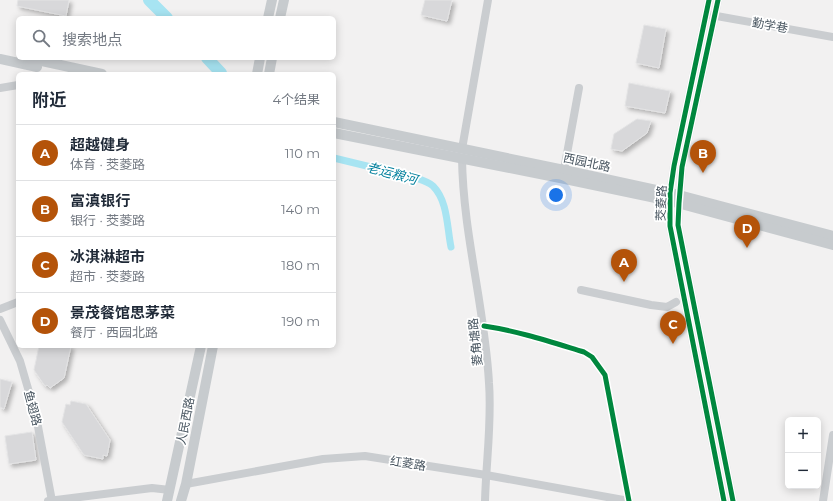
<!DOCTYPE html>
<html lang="zh">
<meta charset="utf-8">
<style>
body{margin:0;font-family:Montserrat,"Noto Sans SC",sans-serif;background:#f2f2f3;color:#1f2937}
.controls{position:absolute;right:12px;bottom:12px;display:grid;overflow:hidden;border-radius:6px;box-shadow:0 2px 10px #0003}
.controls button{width:36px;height:36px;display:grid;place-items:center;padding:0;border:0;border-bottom:1px solid #e0e1e3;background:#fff;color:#1f2937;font:20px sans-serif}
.you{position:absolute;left:556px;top:195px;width:14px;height:14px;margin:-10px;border:3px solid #fff;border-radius:50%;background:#1a73e8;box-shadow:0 0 0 6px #1a73e833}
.badge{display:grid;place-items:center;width:26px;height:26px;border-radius:50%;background:#b45309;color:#fff;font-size:13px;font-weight:700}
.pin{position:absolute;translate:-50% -33px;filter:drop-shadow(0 1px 2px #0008)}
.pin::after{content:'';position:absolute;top:21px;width:14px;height:12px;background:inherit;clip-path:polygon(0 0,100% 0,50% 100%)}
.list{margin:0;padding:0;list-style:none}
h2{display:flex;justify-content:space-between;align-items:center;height:52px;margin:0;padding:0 16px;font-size:17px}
h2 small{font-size:13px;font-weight:400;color:#747a83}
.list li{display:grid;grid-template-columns:26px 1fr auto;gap:12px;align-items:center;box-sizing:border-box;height:56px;padding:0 16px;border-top:1px solid #e0e1e3}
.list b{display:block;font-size:15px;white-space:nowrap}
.list p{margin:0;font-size:13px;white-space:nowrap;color:#747a83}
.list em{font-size:13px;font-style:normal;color:#747a83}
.icon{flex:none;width:22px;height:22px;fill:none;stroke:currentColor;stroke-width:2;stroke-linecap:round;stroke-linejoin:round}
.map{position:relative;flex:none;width:833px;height:501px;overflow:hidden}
.search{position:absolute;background:#fff;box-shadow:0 2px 10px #0003;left:16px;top:16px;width:320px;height:44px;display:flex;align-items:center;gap:10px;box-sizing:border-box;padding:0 14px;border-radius:6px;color:#747a83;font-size:15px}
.panel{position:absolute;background:#fff;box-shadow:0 2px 10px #0003;left:16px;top:72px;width:320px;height:276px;border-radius:6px}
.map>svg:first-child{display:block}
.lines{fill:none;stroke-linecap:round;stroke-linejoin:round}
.canal{stroke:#a7e4f2;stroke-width:7}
.river{stroke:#a7e4f2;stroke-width:12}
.building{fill:#d8d8da;stroke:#e3e3e4;filter:url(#shadow)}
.minor{stroke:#cacdd0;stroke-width:8}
.major{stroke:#c7cbce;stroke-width:10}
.cycleway-casing{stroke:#fff;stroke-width:8}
.cycleway{stroke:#00873e;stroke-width:5}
.labels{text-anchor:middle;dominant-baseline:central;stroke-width:3.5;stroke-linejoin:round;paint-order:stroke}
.street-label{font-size:12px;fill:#47545f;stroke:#fff}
.water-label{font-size:13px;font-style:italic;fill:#04819e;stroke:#fff}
</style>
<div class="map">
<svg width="833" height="501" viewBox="0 0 833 501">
<defs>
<filter id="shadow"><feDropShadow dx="3" dy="3" stdDeviation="2" flood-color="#0004"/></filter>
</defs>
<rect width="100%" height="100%" fill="#f2f1f1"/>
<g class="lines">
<path class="canal" d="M334,158L416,178C422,180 429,182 433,186C448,201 447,228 451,247"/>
<g class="river">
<path d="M149,0L167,18"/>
<path d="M207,58L221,73"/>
</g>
</g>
<g class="building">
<path d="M18,0H69L66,16L17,6Z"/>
<path d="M425,0H452L447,21L421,15Z"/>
<path d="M644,25L666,29L659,68L636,63Z"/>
<path d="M629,83L670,91L665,113L625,106Z"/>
<path d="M637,119L651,121L647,133L622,151L611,149L614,134Z"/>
<path d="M39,346H71L64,378L50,388L47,385L45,386L34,370Z"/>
<path d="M0,379L12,382L4,409L0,407Z"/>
<path d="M71,401L86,404L110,440L107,456L103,455V459L84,455L62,422L66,404L70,405Z"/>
<path d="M32,432L36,460L9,464L5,436Z"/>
</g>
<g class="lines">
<g class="minor">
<path d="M709,0L674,166L670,193V226L724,501"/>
<path d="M718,0L682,167L679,203L678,225L733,501"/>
<path d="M711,15L833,37"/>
<path d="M0,88L18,85"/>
<path d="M462,149L488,0"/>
<path d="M462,158C463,234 485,308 489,383C492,422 486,462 485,501"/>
<path d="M564,170L579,88"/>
<path d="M581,290L651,305L667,307L676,302"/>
<path d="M0,309L18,302"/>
<path d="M0,320L20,361L36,416L52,501"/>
<path d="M186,484L323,459L365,456L486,475L629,501"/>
<path d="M48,501L152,488L170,490"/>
<path d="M823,501L833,435"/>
</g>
<g class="major">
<path d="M268,18L272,0"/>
<path d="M280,18L284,0"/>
<path d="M28,58L102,74"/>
<path d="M0,59L37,67"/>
<path d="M257,74L260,58"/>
<path d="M269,74L272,58"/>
<path d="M334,122L564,170L679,195L833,236"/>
<path d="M334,133L565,179L670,201L833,245"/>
<path d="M167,501L201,346"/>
<path d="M181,501L186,484L213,346"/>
</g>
<defs>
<g id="cycleway">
<path d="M709,0L674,166L670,193V226L724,501"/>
<path d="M718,0L682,167L679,203L678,225L733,501"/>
<path d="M484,326C518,331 551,342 584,352L592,357L605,375L629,501"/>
</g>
</defs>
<use href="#cycleway" class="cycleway-casing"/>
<use href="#cycleway" class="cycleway"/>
</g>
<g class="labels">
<g class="street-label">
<text transform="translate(770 25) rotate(10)">勤学巷</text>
<text transform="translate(587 162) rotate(12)">西园北路</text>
<text transform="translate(661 203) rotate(-88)">茭菱路</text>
<text transform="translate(475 342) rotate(-96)">菱角塘路</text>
<text transform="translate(33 408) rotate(75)">鱼翅路</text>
<text transform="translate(185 421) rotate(-79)">人民西路</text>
<text transform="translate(408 463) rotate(9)">红菱路</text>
</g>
<g class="water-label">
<text transform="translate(392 173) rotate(15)">老运粮河</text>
</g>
</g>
</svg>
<div class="controls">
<button>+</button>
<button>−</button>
</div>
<div class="you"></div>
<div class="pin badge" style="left:624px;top:282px">A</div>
<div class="pin badge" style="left:703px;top:173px">B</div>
<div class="pin badge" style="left:673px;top:344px">C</div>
<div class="pin badge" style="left:747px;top:248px">D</div>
<div class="search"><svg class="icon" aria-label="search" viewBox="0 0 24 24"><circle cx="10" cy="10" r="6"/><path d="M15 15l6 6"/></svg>搜索地点</div>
<section class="panel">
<h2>附近<small>4个结果</small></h2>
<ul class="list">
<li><span class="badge">A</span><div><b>超越健身</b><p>体育 · 茭菱路</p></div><em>110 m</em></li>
<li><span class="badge">B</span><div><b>富滇银行</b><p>银行 · 茭菱路</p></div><em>140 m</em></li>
<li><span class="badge">C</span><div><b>冰淇淋超市</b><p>超市 · 茭菱路</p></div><em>180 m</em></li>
<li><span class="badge">D</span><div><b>景茂餐馆思茅菜</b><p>餐厅 · 西园北路</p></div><em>190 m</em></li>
</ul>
</section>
</div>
